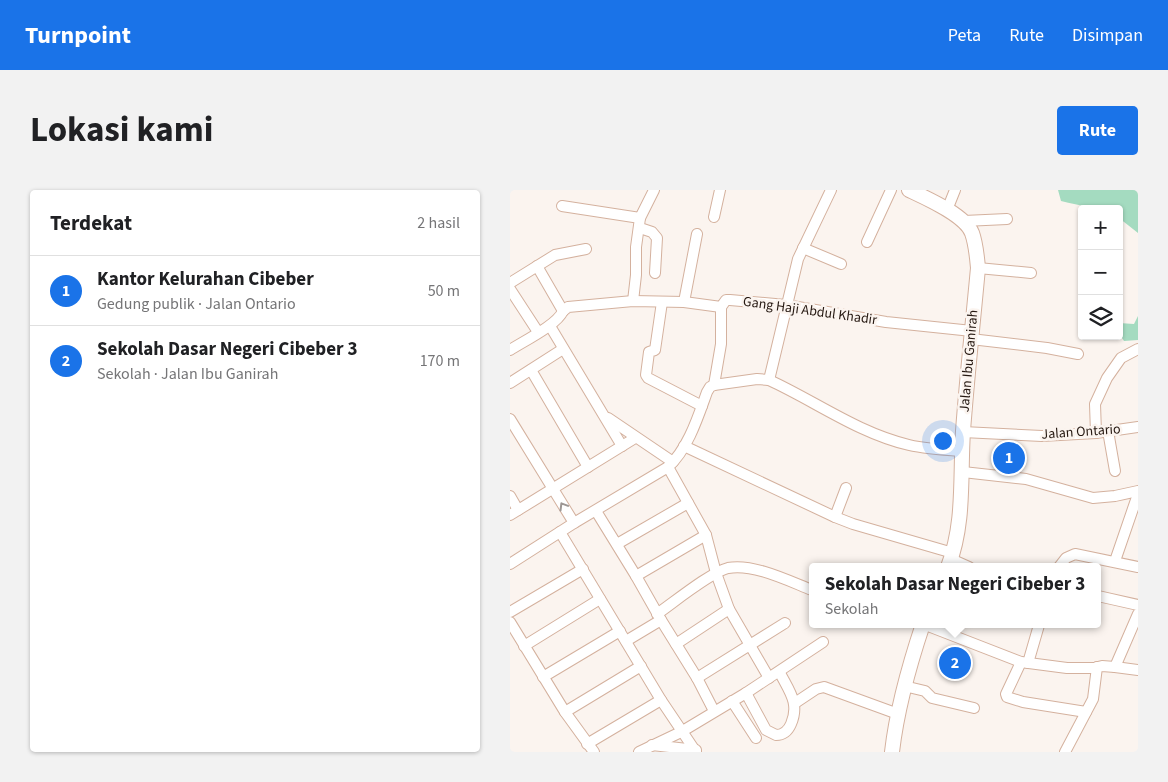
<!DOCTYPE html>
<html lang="id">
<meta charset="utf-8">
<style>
body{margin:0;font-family:"Source Sans 3",sans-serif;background:#f2f2f2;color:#202124}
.controls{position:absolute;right:15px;top:15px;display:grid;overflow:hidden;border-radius:5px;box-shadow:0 1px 4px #0004}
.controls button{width:45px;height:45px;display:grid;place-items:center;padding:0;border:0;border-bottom:1px solid #e0e0e0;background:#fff;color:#202124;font:25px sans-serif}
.you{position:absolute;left:432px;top:250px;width:18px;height:18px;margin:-12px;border:4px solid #fff;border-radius:50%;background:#1a73e8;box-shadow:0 0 0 8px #1a73e833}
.badge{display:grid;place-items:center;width:32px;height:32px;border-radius:50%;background:#1a73e8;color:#fff;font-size:16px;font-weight:700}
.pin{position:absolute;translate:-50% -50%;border:2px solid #fff;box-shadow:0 1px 5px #0006}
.popup{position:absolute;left:299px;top:373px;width:292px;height:65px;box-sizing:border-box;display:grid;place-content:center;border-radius:5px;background:#fff;filter:drop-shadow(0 1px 4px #0005);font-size:16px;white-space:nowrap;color:#757577}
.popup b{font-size:19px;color:#202124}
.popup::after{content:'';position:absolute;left:50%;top:100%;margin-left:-10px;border:10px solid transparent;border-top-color:#fff}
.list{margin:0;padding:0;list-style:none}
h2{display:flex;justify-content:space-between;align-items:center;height:65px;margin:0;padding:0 20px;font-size:21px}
h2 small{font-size:16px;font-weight:400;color:#757577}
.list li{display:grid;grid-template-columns:32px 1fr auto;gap:15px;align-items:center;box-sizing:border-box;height:70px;padding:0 20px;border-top:1px solid #e0e0e0}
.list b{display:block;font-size:19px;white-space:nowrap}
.list p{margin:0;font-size:16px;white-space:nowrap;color:#757577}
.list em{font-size:16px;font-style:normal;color:#757577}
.icon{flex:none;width:28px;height:28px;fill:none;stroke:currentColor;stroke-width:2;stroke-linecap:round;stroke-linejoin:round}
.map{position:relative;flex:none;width:628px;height:562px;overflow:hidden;border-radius:5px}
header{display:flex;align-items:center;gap:30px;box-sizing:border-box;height:70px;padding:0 25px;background:#1a73e8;color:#fff}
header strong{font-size:24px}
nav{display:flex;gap:28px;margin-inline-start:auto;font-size:18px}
.intro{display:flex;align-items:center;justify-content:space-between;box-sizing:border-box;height:120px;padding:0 30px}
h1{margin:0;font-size:35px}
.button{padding:12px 22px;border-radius:5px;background:#1a73e8;color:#fff;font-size:18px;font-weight:700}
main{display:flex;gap:30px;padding:0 30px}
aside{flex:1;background:#fff;border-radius:5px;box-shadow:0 1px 4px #0004}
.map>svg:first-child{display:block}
.green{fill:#a4dbc0}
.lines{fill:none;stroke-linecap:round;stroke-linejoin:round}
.street-casing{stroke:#d4b19e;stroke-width:12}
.secondary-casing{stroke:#d4b19e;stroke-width:16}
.street{stroke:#fff;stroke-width:10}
.secondary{stroke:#fff;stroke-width:14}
.oneway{stroke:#9d9794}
.labels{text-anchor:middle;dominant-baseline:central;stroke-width:5;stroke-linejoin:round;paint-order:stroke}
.street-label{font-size:14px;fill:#251811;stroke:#fbf4ef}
</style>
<header>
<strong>Turnpoint</strong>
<nav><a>Peta</a><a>Rute</a><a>Disimpan</a></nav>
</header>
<div class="intro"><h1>Lokasi kami</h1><a class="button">Rute</a></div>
<main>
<aside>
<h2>Terdekat<small>2 hasil</small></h2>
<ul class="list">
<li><span class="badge">1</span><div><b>Kantor Kelurahan Cibeber</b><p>Gedung publik · Jalan Ontario</p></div><em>50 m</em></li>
<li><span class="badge">2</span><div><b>Sekolah Dasar Negeri Cibeber 3</b><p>Sekolah · Jalan Ibu Ganirah</p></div><em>170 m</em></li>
</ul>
</aside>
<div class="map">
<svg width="628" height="562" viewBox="0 0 628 562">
<rect width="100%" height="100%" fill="#fbf4ef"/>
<g class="green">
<path d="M548,0H628V43L609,28V19C589,19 570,16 551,11Z"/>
<path d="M628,126V150L614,151L609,143V133L624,134Z"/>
</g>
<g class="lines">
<defs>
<g id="street">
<path d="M52,16L130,28"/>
<path d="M437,20L445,0"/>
<path d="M204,27L210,0"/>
<path d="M454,31L497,29"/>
<path d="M130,38L142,42L147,48L145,83"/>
<path d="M357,52L381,0"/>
<path d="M293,58L331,74"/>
<path d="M27,76L53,121"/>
<path d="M468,78L521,83"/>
<path d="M0,93L45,65L76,59"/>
<path d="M0,99L28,142"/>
<path d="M123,111L126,85V57L130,28L144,0"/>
<path d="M152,112L145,160L139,162L136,185L138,188L192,216"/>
<path d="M174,112L187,44"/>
<path d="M53,121L58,117L123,111L174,112L211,117L216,110H220L276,115L376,132L462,141"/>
<path d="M40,136L112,256"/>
<path d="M461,149L537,158L568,164"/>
<path d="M0,160C14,151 47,135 53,121"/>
<path d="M21,180L78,277"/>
<path d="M259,190L288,69L321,0"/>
<path d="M0,193L53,159"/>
<path d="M204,195L211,154V117"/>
<path d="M98,228L163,272"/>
<path d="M0,229L64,333"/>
<path d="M598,241L605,281"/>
<path d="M453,242L532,246L586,243L628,237"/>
<path d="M586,243L585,214L597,188L611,168L628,159"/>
<path d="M174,256L325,327L343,334L443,363"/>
<path d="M158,277L196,345L206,383L219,419L259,488"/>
<path d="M453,282L516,289L583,308L605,306L628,301"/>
<path d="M0,306L8,320"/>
<path d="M86,321L126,386L151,430L187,488L204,521"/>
<path d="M0,325L125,248"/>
<path d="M325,327L336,298"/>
<path d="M50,342L151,510L186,562"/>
<path d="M107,354L178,313"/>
<path d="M441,369L459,377"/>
<path d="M605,371L628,304"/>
<path d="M0,374L64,333L158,277C178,259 188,227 197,202L200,197L204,195L247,189L259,190C305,211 348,243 399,255C416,259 435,260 452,261"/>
<path d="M549,377L556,368L565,364L628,377"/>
<path d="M126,386L196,345"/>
<path d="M588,406L628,415"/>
<path d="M0,422L73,379"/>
<path d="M147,424C163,413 201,382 218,378C243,373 279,391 302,400"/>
<path d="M0,432L55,522L84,562"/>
<path d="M413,434L511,472L557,478H584L592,476L605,477L628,424"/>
<path d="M116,451L151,430"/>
<path d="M166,454L219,419"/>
<path d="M14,456L90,409"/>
<path d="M511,472L496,504L497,507L513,512L576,522"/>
<path d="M518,473L529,435"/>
<path d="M605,477L628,480"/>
<path d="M33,487L110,441"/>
<path d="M187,488L275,433"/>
<path d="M394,496L415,501L422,508L464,518"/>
<path d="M236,503L256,540L266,545C273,545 278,541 281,534C290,513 279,501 270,483"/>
<path d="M222,511L246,548"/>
<path d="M285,513L306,499L314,497L388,524"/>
<path d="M55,522L131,476"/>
<path d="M77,554L151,510"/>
<path d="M142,555L186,560"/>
<path d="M129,562L171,542L236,503L313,452"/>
<path d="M555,562L583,509L587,477"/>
</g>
<g id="secondary">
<path d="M399,0C416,8 455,25 462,43C466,54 467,67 468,78C463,132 457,187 453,241C450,287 455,333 438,377"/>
<path d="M382,562C387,518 399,476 413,434"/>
</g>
</defs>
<use href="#street" class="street-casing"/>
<use href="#secondary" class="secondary-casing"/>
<use href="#street" class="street"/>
<use href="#secondary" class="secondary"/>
</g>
<defs><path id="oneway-chevron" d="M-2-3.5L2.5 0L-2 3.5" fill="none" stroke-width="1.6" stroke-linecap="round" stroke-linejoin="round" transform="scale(1.25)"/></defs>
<use class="oneway" href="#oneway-chevron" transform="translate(53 316) rotate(-121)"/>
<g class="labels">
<g class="street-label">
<text transform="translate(300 121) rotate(8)">Gang Haji Abdul Khadir</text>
<text transform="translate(459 171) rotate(-85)">Jalan Ibu Ganirah</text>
<text transform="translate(571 242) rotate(-4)">Jalan Ontario</text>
</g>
</g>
</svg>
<div class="controls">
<button>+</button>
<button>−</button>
<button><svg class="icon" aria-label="layers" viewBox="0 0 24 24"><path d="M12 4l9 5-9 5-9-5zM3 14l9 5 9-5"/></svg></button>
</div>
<div class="you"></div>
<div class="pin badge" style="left:499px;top:268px">1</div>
<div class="pin badge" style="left:445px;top:473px">2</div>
<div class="popup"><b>Sekolah Dasar Negeri Cibeber 3</b>Sekolah</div>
</div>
</main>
